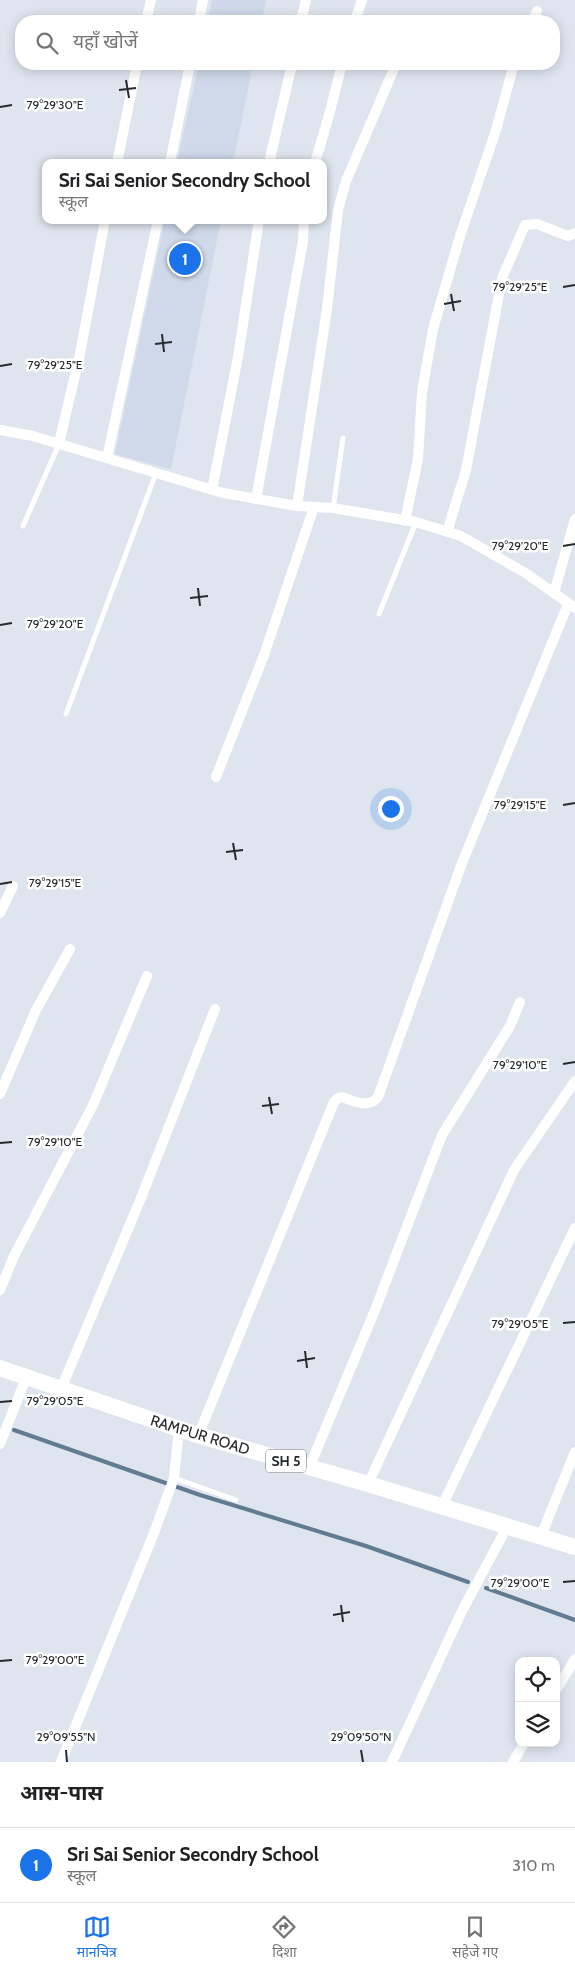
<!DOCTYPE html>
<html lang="hi">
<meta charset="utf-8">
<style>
body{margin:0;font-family:Cabin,"Noto Sans Devanagari",sans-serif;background:#f2f2f2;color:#202124}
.controls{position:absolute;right:15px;bottom:15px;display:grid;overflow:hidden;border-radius:10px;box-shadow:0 2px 12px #0003}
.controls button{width:45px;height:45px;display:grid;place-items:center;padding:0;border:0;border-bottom:1px solid #e0e0e0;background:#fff;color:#202124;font:25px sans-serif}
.you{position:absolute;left:390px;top:808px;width:18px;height:18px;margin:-12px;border:4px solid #fff;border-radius:50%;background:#1a73e8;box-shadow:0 0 0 8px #1a73e833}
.badge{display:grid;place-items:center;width:32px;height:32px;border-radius:50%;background:#1a73e8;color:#fff;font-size:16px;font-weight:700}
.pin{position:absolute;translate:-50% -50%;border:2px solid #fff;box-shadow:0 1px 5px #0006}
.popup{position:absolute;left:42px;top:159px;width:285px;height:65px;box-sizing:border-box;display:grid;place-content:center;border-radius:10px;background:#fff;filter:drop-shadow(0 1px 4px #0005);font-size:16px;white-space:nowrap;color:#757577}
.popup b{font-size:19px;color:#202124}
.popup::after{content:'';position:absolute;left:50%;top:100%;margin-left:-10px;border:10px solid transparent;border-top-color:#fff}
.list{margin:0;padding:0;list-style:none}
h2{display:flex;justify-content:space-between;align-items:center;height:65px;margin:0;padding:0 20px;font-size:21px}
h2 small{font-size:16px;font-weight:400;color:#757577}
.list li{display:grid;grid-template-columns:32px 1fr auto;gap:15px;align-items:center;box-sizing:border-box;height:75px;padding:0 20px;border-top:1px solid #e0e0e0}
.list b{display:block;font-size:19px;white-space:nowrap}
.list p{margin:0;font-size:16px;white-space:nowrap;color:#757577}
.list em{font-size:16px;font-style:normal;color:#757577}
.icon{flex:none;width:28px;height:28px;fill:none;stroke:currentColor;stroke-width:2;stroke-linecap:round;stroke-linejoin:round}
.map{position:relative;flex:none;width:575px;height:1762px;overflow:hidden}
.search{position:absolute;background:#fff;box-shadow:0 2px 12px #0003;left:15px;right:15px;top:15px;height:55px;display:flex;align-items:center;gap:12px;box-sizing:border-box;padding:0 18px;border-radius:20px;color:#757577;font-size:19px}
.sheet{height:140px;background:#fff}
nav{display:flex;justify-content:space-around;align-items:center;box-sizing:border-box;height:70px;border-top:1px solid #e0e0e0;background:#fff;font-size:14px;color:#757577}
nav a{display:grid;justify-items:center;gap:2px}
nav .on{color:#1a73e8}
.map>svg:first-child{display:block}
.built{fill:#cfd9e9}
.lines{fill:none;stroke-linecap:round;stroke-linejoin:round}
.stream{stroke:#617b91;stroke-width:4}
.lane{stroke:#fff;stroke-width:5}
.street{stroke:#fff;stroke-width:10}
.primary{stroke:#fff;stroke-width:16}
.ticks{fill:none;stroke:#272a2d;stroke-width:2}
.labels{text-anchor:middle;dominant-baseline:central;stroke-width:5;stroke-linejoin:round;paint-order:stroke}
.shield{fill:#fff;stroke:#686a6c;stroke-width:1}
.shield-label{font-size:14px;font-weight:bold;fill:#272a2d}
.street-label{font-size:15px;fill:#272a2d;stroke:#fff}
.ticks-label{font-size:12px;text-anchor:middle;fill:#272a2d;stroke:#fff;stroke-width:5;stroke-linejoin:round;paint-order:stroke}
</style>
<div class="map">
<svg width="575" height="1762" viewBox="0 0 575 1762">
<rect width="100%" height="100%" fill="#dfe5ef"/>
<g class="built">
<path d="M212,0H266L262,21H208Z"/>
<path d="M199,64H253L233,163H177Z"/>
<path d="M165,220H221L171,469L115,454Z"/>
</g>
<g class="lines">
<g class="stream">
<path d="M14,1430L200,1495L366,1546L468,1582"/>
<path d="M486,1588L575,1620"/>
</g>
<g class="lane">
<path d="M333,508L343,438"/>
<path d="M23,526L59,444"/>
<path d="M379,614L416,522"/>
<path d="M66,714L156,473"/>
<path d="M174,1478L236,1500"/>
</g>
<g class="street">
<path d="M146,21L151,0"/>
<path d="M199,21L203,0"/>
<path d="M301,21L306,0"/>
<path d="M355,21L362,0"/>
<path d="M532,21L537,11"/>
<path d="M117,163L137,64"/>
<path d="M170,163L190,64"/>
<path d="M269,163L292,64"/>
<path d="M315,163L329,115L342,64"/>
<path d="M0,430L33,436L223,493L297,506L333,508L416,522L461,536L527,574L575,608"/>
<path d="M59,443L80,354L105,220"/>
<path d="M107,458L158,220"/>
<path d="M212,490L238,357L259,220"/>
<path d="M256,499L303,241L304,220"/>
<path d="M297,506L327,309L338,210L346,181L396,64"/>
<path d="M405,521L418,459L422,392L433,329L460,236L496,130L514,64"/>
<path d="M447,532L466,470L502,278L525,225L537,224L568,236L575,233"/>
<path d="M554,593L575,519"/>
<path d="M216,777L264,655L314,507"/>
<path d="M0,913L13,886"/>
<path d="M0,1094L36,1010L70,949"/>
<path d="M0,1290L14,1256L93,1105L147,976"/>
<path d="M61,1389L141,1198L215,1009"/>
<path d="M198,1436L334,1102L338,1098L342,1097C354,1101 368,1109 378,1097L462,863L568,604"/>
<path d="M0,1444L26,1378"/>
<path d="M309,1468L375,1310L442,1135L510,1026L520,1002"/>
<path d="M368,1484L514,1170L575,1081"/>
<path d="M442,1506L575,1228"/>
<path d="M541,1536L575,1452"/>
<path d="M556,1690L575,1659"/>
<path d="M61,1762L154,1533L174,1478L179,1429"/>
<path d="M392,1762L462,1611L507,1527"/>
<path d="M513,1762L524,1743"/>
</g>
<path class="primary" d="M0,1368L194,1434L368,1484L575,1547"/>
</g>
<path class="ticks" d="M126,80L129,98M119,90L136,88M0,107L12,105M563,287L575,285M451,294L454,311M444,304L461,301M162,334L164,352M155,344L172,342M0,366L12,364M563,546L575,544M198,588L200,606M190,598L208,596M0,625L12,623M563,805L575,803M233,843L236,860M226,852L243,850M0,884L12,882M563,1064L575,1062M269,1097L272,1114M262,1106L279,1104M0,1143L12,1142M563,1323L575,1322M305,1351L307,1368M297,1361L315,1358M0,1402L12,1401M563,1582L575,1581M341,1605L343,1622M333,1615L350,1612M0,1661L12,1660M66,1750L67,1762M361,1750L363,1762"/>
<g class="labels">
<rect class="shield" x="266" y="1449.5" width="40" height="23" rx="4"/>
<g class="shield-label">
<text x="286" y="1461">SH 5</text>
</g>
<g class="street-label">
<text transform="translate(200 1435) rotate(17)">RAMPUR ROAD</text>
</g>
</g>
<g class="ticks-label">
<text x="55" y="109">79°29'30"E</text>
<text x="520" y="291">79°29'25"E</text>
<text x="55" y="369">79°29'25"E</text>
<text x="520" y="550">79°29'20"E</text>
<text x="55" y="628">79°29'20"E</text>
<text x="520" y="809">79°29'15"E</text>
<text x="55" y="887">79°29'15"E</text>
<text x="520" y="1069">79°29'10"E</text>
<text x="55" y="1146">79°29'10"E</text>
<text x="520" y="1328">79°29'05"E</text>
<text x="55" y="1405">79°29'05"E</text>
<text x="520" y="1587">79°29'00"E</text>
<text x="55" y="1664">79°29'00"E</text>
<text x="66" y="1741">29°09'55"N</text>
<text x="361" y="1741">29°09'50"N</text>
</g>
</svg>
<div class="controls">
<button><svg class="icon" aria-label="locate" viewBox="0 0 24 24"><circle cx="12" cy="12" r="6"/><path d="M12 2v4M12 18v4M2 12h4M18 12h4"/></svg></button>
<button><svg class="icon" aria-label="layers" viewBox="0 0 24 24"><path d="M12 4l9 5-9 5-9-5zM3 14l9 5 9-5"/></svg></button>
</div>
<div class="you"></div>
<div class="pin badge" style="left:185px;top:259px">1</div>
<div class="popup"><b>Sri Sai Senior Secondry School</b>स्कूल</div>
<div class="search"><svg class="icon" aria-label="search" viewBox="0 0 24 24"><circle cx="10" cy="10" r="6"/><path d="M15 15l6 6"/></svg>यहाँ खोजें</div>
</div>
<section class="sheet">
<h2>आस-पास<small></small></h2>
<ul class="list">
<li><span class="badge">1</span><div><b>Sri Sai Senior Secondry School</b><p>स्कूल</p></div><em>310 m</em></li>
</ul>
</section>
<nav>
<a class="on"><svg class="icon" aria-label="map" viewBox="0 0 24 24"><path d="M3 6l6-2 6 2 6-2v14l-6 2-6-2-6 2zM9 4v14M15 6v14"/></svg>मानचित्र</a>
<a><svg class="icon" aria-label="directions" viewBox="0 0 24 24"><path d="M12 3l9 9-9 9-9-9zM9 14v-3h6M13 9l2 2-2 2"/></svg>दिशा</a>
<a><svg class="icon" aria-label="saved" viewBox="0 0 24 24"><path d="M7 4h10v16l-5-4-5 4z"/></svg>सहेजे गए</a>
</nav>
